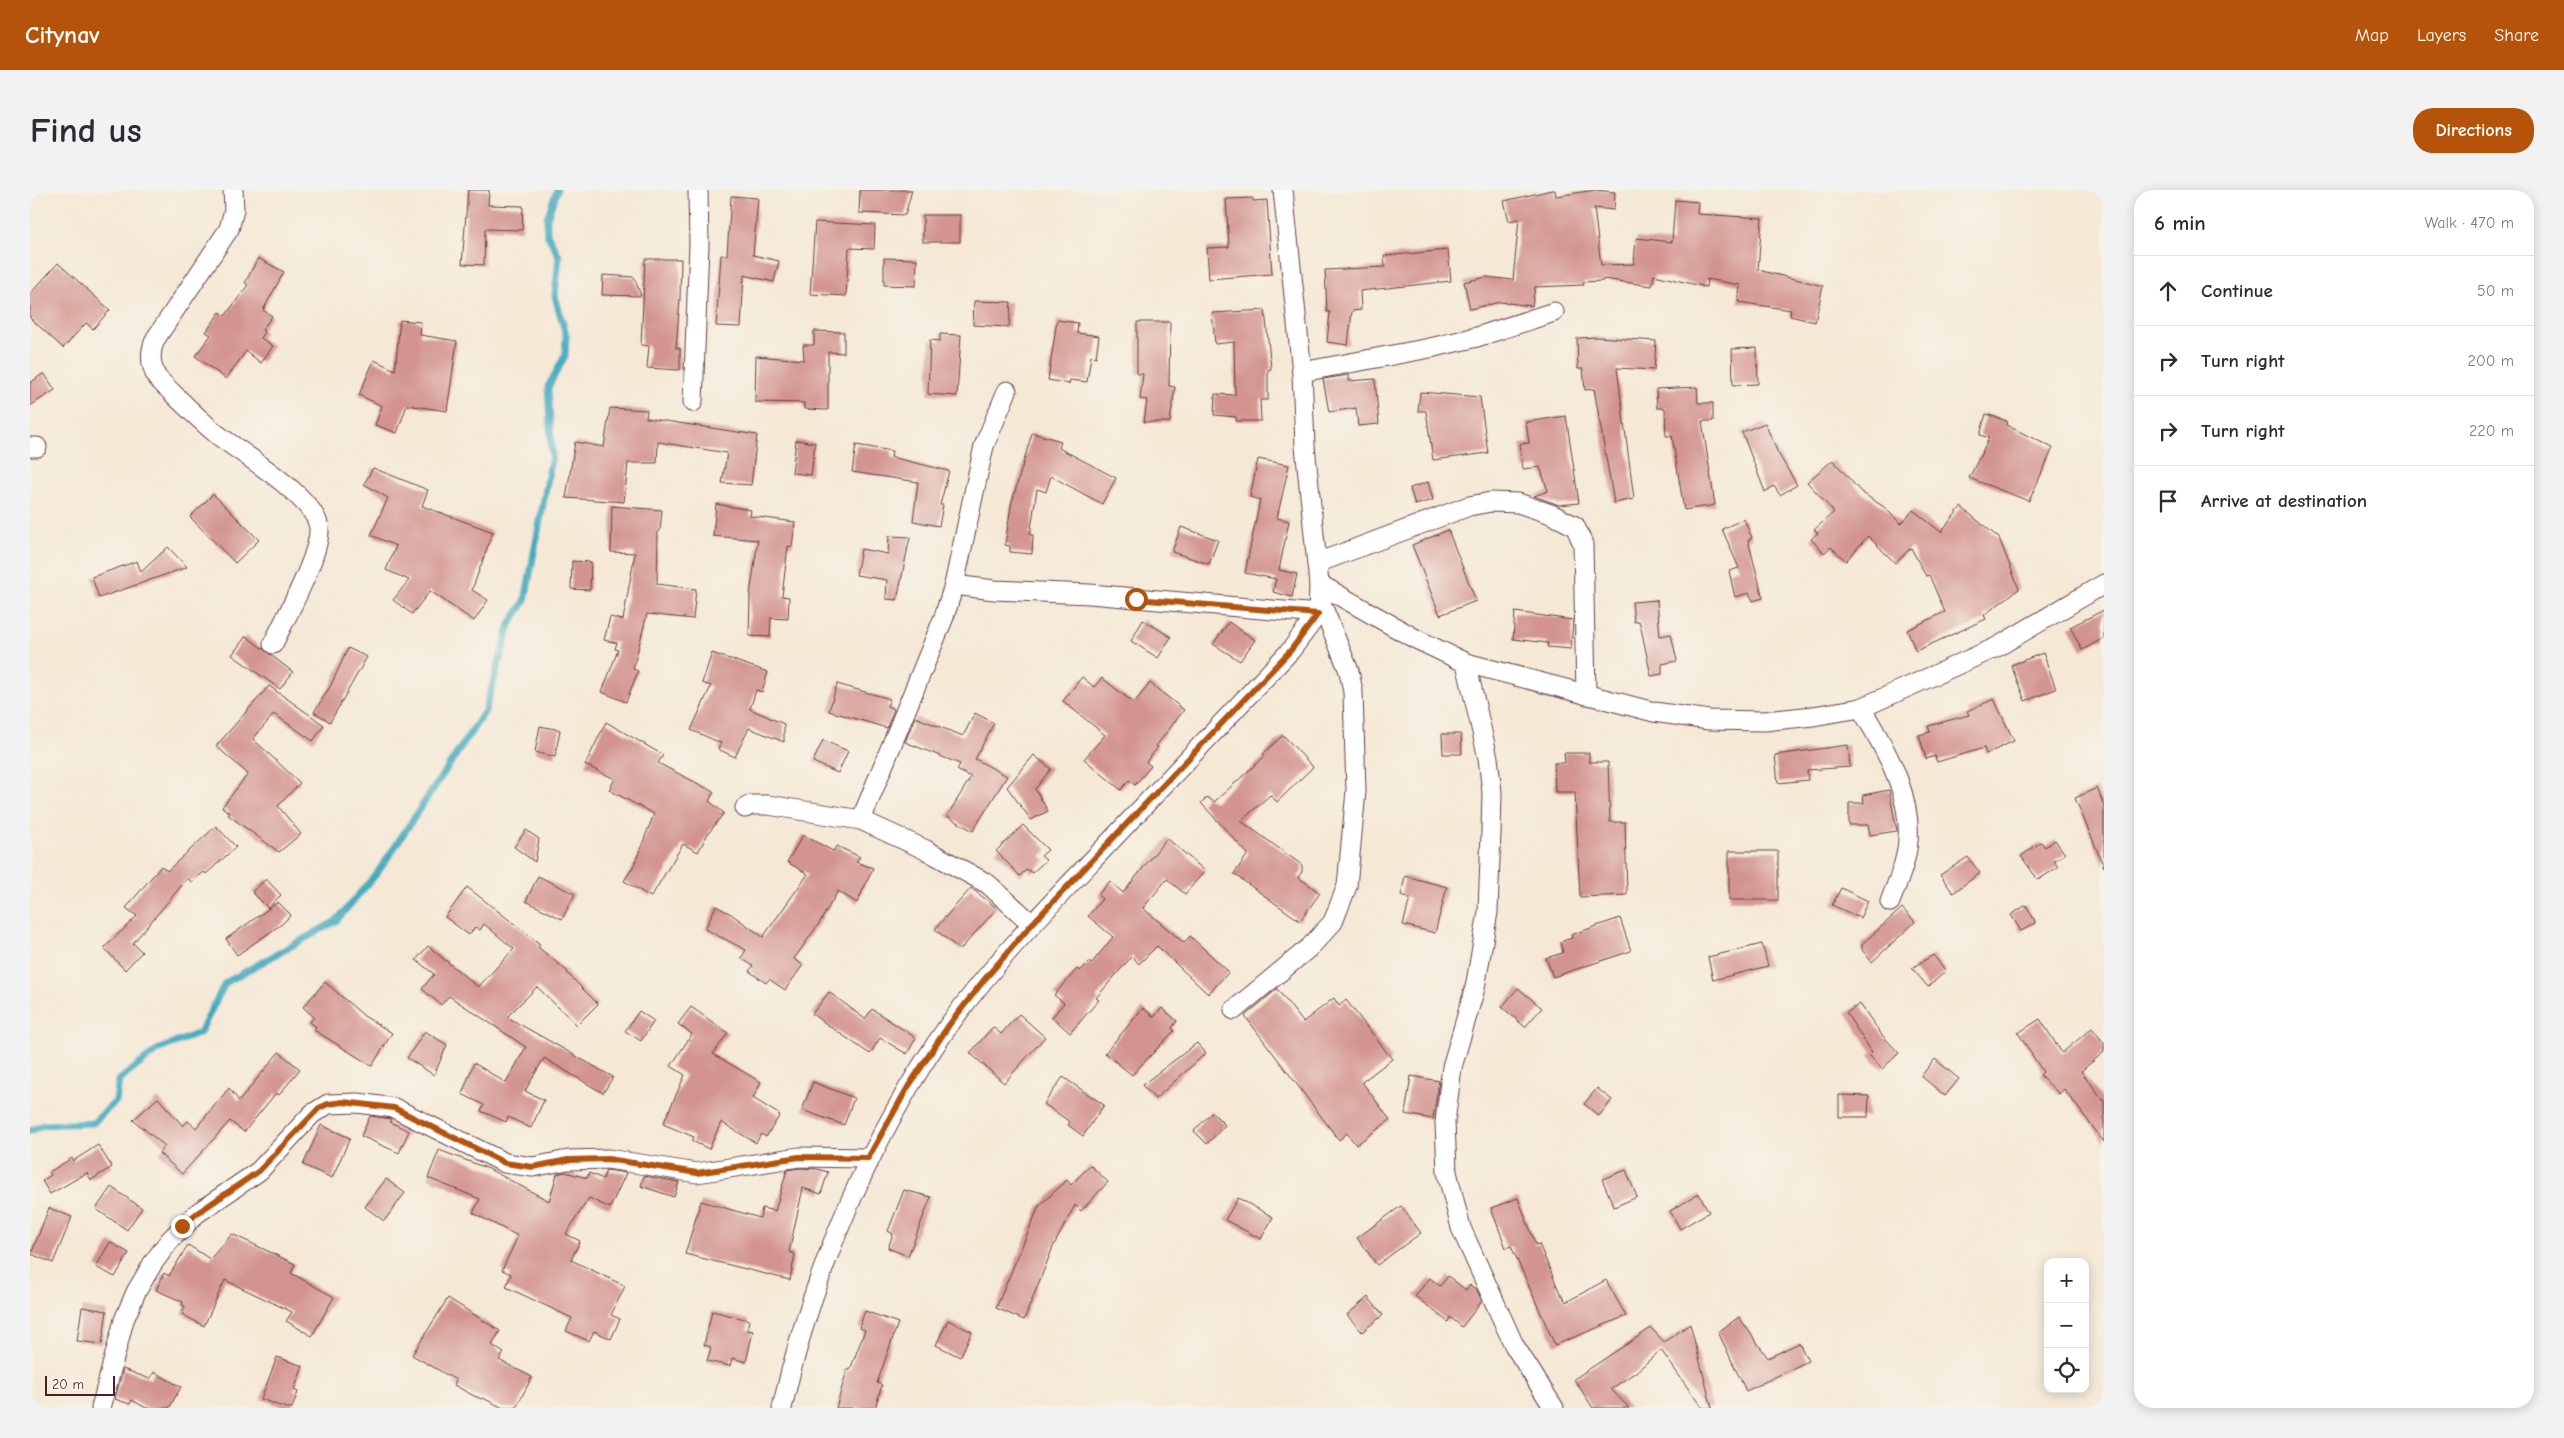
<!DOCTYPE html>
<meta charset="utf-8">
<style>
body{margin:0;font-family:"Comic Neue",sans-serif;background:#f2f2f3;color:#2b2b33}
.controls{position:absolute;right:15px;bottom:15px;display:grid;overflow:hidden;border-radius:10px;box-shadow:0 2px 12px #0003}
.controls button{width:45px;height:45px;display:grid;place-items:center;padding:0;border:0;border-bottom:1px solid #e1e1e2;background:#fff;color:#2b2b33;font:25px sans-serif}
.scale{position:absolute;left:15px;bottom:12px;width:70px;box-sizing:border-box;padding-left:5px;border:2px solid #4a1f2b;border-top:0;font-size:14px;line-height:18px;white-space:nowrap;color:#4a1f2b;-webkit-text-stroke:4px #f7f3e8;paint-order:stroke}
.stop{position:absolute;width:15px;height:15px;margin:-11px;border:4px solid #b45309;border-radius:50%;background:#fff}
.stop.end{background:#b45309;border-color:#fff;box-shadow:0 1px 5px #0008}
.list{margin:0;padding:0;list-style:none}
h2{display:flex;justify-content:space-between;align-items:center;height:65px;margin:0;padding:0 20px;font-size:21px}
h2 small{font-size:16px;font-weight:400;color:#7c7c81}
.list li{display:grid;grid-template-columns:32px 1fr auto;gap:15px;align-items:center;box-sizing:border-box;height:70px;padding:0 20px;border-top:1px solid #e1e1e2}
.list b{display:block;font-size:19px;white-space:nowrap}
.list em{font-size:16px;font-style:normal;color:#7c7c81}
.icon{flex:none;width:28px;height:28px;fill:none;stroke:currentColor;stroke-width:2;stroke-linecap:round;stroke-linejoin:round}
.map{position:relative;flex:none;width:2074px;height:1218px;overflow:hidden;border-radius:20px}
header{display:flex;align-items:center;gap:30px;box-sizing:border-box;height:70px;padding:0 25px;background:#b45309;color:#fff}
header strong{font-size:24px}
nav{display:flex;gap:28px;margin-inline-start:auto;font-size:18px}
.intro{display:flex;align-items:center;justify-content:space-between;box-sizing:border-box;height:120px;padding:0 30px}
h1{margin:0;font-size:35px}
.button{padding:12px 22px;border-radius:20px;background:#b45309;color:#fff;font-size:18px;font-weight:700}
main{display:flex;gap:30px;padding:0 30px}
aside{flex:1;background:#fff;border-radius:20px;box-shadow:0 2px 12px #0003}
.map>svg:first-child{display:block}
.lines{fill:none;stroke-linecap:round;stroke-linejoin:round}
.stream{stroke:#3fa9be;stroke-width:7}
.building{fill:#d3948f}
.minor-casing{stroke:#643d44;stroke-width:21}
.minor{stroke:#fff;stroke-width:19}
.route{stroke:#b45309;stroke-width:6}
</style>
<header>
<strong>Citynav</strong>
<nav><a>Map</a><a>Layers</a><a>Share</a></nav>
</header>
<div class="intro"><h1>Find us</h1><a class="button">Directions</a></div>
<main>
<div class="map">
<svg width="2074" height="1218" viewBox="0 0 2074 1218">
<rect width="100%" height="100%" fill="#f7f3e8"/>
<filter id="ink" filterUnits="userSpaceOnUse"><feTurbulence type="fractalNoise" baseFrequency=".02" numOctaves="2"/><feDisplacementMap in="SourceGraphic" scale="10" xChannelSelector="R" yChannelSelector="G"/><feConvolveMatrix kernelMatrix="1 2 1 2 8 2 1 2 1" color-interpolation-filters="sRGB"/></filter>
<filter id="wash" filterUnits="userSpaceOnUse"><feTurbulence type="fractalNoise" baseFrequency=".0096" numOctaves="4" result="noise"/><feDisplacementMap in="SourceGraphic" scale="20" xChannelSelector="R" yChannelSelector="G"/><feGaussianBlur stdDeviation="1.12" result="paint"/><feColorMatrix in="noise" values="0 0 0 0 0 0 0 0 0 0 0 0 0 0 0 0 0 1.4 0 .05"/><feComposite in="paint" operator="in"/></filter>
<g filter="url(#wash)">
<rect width="100%" height="100%" fill="#f5e8d5"/>
<g class="lines">
<path class="stream" d="M0,941L13,935L63,933L86,911L89,890L129,859L170,843L195,793L306,731L348,682L455,521L480,434L495,411L522,266L518,197L535,166L536,145L525,106L529,66L517,44V28L527,0"/>
</g>
<g id="blocks">
<g class="building">
<path d="M438,0H459L458,15L493,16L492,40L455,39L454,75L432,74Z"/>
<path d="M830,0H882L875,25L829,23Z"/>
<path d="M1522,0H1525L1526,6L1565,0L1585,2L1584,20L1564,18L1571,75L1604,74L1606,48L1642,52L1645,10L1668,12L1667,24L1732,28L1728,80L1793,96L1785,132L1760,126L1761,120L1708,112L1710,95L1677,89L1676,97L1624,85L1622,96L1573,89V91L1553,92L1554,95L1505,97L1502,116L1470,112L1440,119L1434,92L1456,87L1483,90L1489,29L1479,31L1474,11Z"/>
<path d="M701,6L728,8L723,65L749,71L744,92L714,85L711,137L686,136L691,65H697Z"/>
<path d="M1223,8V11L1237,10L1242,84L1179,89L1177,58L1199,57L1196,9Z"/>
<rect x="893" y="25" width="37" height="27"/>
<path d="M785,32L845,35L844,59L819,58L816,106L780,104Z"/>
<path d="M1418,60L1421,91L1330,101L1331,120L1322,121L1318,155L1297,152L1300,122H1297L1295,80L1355,77L1354,66Z"/>
<path d="M228,68L254,82L233,120L242,126L232,140L235,142L231,148L243,156L231,173L216,161L196,189L165,166L181,145L176,142L190,122L195,126L218,95L215,93Z"/>
<path d="M854,68L887,69L886,96L854,95Z"/>
<path d="M615,69H651L650,109L646,158H650V180L617,178L619,156L611,155Z"/>
<path d="M28,73L80,120L63,139L56,133L33,158L0,128V104Z"/>
<path d="M573,85L604,87L611,106L572,105Z"/>
<path d="M944,111L981,112L979,137L943,135Z"/>
<path d="M1235,120L1241,179L1238,180V210H1230L1231,231H1206V227L1184,225L1185,204L1205,205L1204,152L1185,154L1182,123Z"/>
<path d="M370,130L391,132L390,145L427,151L417,221L377,215L367,243L345,235L352,216L329,205L344,170L365,180Z"/>
<path d="M1027,130L1048,133L1047,143L1069,146L1066,167L1061,166L1057,192L1040,190L1039,194L1018,190Z"/>
<path d="M1107,132H1140L1139,196L1145,197L1140,232H1114L1117,210L1110,209L1113,184H1107Z"/>
<path d="M784,141L814,142V163L798,162V220L774,219V213L725,212L726,166L774,170L773,155H784Z"/>
<path d="M910,144L931,145L927,206L898,204L900,150L910,151Z"/>
<path d="M1568,147L1626,151L1624,180L1587,178L1604,309L1584,313L1564,199L1555,200L1553,179H1548L1547,148Z"/>
<path d="M1727,158L1728,194L1703,195L1702,159Z"/>
<path d="M14,183L25,200L0,216V193Z"/>
<path d="M1319,185V191L1345,189L1349,234L1328,236L1326,218L1299,222L1293,189Z"/>
<path d="M1667,197L1668,213H1683V231H1672L1685,315L1654,320L1642,246H1636L1635,218H1627L1626,199Z"/>
<path d="M1390,202L1450,207L1458,263L1403,270L1396,221H1388Z"/>
<path d="M580,218L617,220L616,228L727,245L721,295L692,293L697,263L628,252L627,273H598L594,312L536,308L545,252L574,257Z"/>
<path d="M1956,224L1977,231L1976,235L2023,258L1999,311L1939,288L1959,248L1950,245Z"/>
<path d="M1536,226L1549,313L1529,315L1504,306L1518,301L1510,277L1493,279L1490,254L1499,253L1496,232Z"/>
<path d="M1735,233L1748,263L1767,295L1750,305L1744,296L1735,302L1712,242Z"/>
<path d="M1002,243L1031,251L1029,258L1086,288L1072,314L1021,286L1016,302L1007,299L1000,345H1003L1002,364L980,362V356L975,355L981,315Z"/>
<path d="M766,250L785,253L781,285L762,283Z"/>
<path d="M826,255L862,261L861,267L919,281L910,315H913L909,336L883,331L888,292L822,282Z"/>
<path d="M1228,269L1259,275L1247,328L1259,331L1249,380L1267,384L1262,407L1243,402L1246,389L1215,383L1230,310L1220,307Z"/>
<path d="M1803,270L1831,302L1854,317L1871,334L1883,320L1911,342L1931,317L1969,348L1989,399L1954,425L1956,429L1886,461L1877,440L1915,422L1899,385L1896,386L1881,358L1865,373L1838,346L1816,371L1801,357L1794,363L1781,349L1788,343L1784,340L1804,322L1777,292Z"/>
<path d="M343,278L398,300L392,316L463,342L442,400L458,410L444,431L400,401L382,424L363,410L379,390L356,380L366,356L341,345L358,308L334,294Z"/>
<path d="M1398,292L1403,310L1385,315L1380,298Z"/>
<path d="M183,304L229,350L205,373L160,327Z"/>
<path d="M686,314L721,320L720,326L765,332L762,357L758,356L752,406L759,407L758,429L741,428L740,447L719,446L720,405L728,350L683,346Z"/>
<path d="M582,316L632,320L630,341H628L627,394L666,399L663,429L617,424L603,479L608,481L596,512L572,502L588,460L585,459L587,453L574,450L580,427L593,430L605,363L581,362Z"/>
<path d="M1714,329L1722,348L1718,350L1733,408L1723,411L1719,403L1705,407L1699,381L1709,378L1692,339Z"/>
<path d="M1151,337L1188,350L1179,374L1142,362Z"/>
<path d="M1418,340L1446,411L1410,425L1382,355Z"/>
<path d="M859,346L880,347L867,410L856,409L857,390L826,385L831,359L858,364Z"/>
<path d="M138,357L157,377L69,408L62,387L107,371L111,382Z"/>
<path d="M542,371L561,372L560,400L541,399Z"/>
<path d="M1627,410L1630,446L1641,444L1647,471L1632,474V484L1621,486L1611,438L1609,431L1604,432L1602,412Z"/>
<path d="M2074,420V448L2052,460L2040,437Z"/>
<path d="M1485,422L1543,430L1541,459L1517,457L1518,453L1483,449Z"/>
<path d="M1113,430L1141,447L1128,468L1101,451Z"/>
<path d="M1199,432L1225,450L1210,471L1183,454Z"/>
<path d="M216,446L263,482L250,499L202,465Z"/>
<path d="M318,458L337,467L300,532L284,522L301,495Z"/>
<path d="M682,463L738,482L732,502L726,500L720,519L754,534V552L719,538L705,567L688,559L691,553L661,540L681,496L672,493Z"/>
<path d="M2013,463L2026,499L1995,511L1981,475Z"/>
<path d="M1052,487L1064,497L1072,488L1104,513L1120,493L1154,520L1126,556L1128,557L1116,572L1121,576L1105,595L1099,590L1091,600L1054,569L1075,545L1033,511Z"/>
<path d="M807,494L860,509L857,516L864,519L857,538L799,521Z"/>
<path d="M239,496L294,535L283,551L244,524L223,549L270,593L248,616L271,644L249,662L198,625L200,623L192,617L218,584L186,556Z"/>
<path d="M1964,509L1984,551L1956,564L1954,558L1907,572L1905,566L1896,569L1889,545L1900,542L1898,536L1939,525L1937,521Z"/>
<path d="M945,523L964,533L945,569L977,586L943,641L917,626L941,587L927,580L930,574L875,552L885,527L933,546Z"/>
<path d="M576,532L633,565L628,573L684,602L679,611L694,623L677,645L668,662L653,654L621,707L594,691L604,675L624,624L579,600L585,589L555,575Z"/>
<path d="M510,536L530,540L525,567L505,562Z"/>
<path d="M1412,544H1431L1432,564H1413Z"/>
<path d="M1253,545L1283,577L1247,612L1240,605L1211,631L1272,675V682L1268,687L1290,703L1270,731L1204,684L1218,664L1171,613L1177,607L1184,612L1235,566L1233,564Z"/>
<path d="M793,550L818,561L808,583L783,572Z"/>
<path d="M1818,555L1820,577L1777,580L1778,590L1748,593L1745,565Z"/>
<path d="M1534,563H1559V572H1578L1580,632H1595L1597,705L1550,707L1545,602H1525L1524,573H1535Z"/>
<path d="M1004,565L1021,579L1005,599L1018,621L1001,630L977,597Z"/>
<path d="M2067,598L2074,616V677L2045,608Z"/>
<path d="M1859,600L1867,641L1840,645L1838,635H1819V613H1834L1833,605Z"/>
<path d="M993,635L1018,660L1011,666L1016,670L1002,683L997,679L990,686L966,661Z"/>
<path d="M186,636L206,657L176,684L174,682L161,692L158,688L103,753L112,762L95,780L74,758L107,726L96,718L131,676L137,681Z"/>
<path d="M496,640L509,649L505,672L484,657Z"/>
<path d="M773,645L803,661L807,656L830,667L826,672L843,678L827,713L808,701L790,732L764,769L773,775L755,800L739,789L736,793L719,781L723,776L711,768L716,760L675,739L686,716L701,724L733,747L778,684L757,672Z"/>
<path d="M1137,648L1175,681L1155,704L1137,689L1113,718L1154,753L1160,746L1199,782L1178,804L1127,756L1109,774L1102,766L1066,808L1069,810L1040,843L1022,827L1034,813L1024,805L1047,779L1050,781L1059,772L1061,774L1083,747L1058,726L1072,709L1068,705L1080,691L1093,703Z"/>
<path d="M2025,650L2035,664L2024,671L2028,677L2008,690L1991,666L2011,652L2015,657Z"/>
<rect x="1699" y="661" width="49" height="49"/>
<path d="M1938,667L1950,683L1923,703L1910,685Z"/>
<path d="M508,686L545,704L532,729L496,711Z"/>
<path d="M1375,686L1417,697L1405,743L1373,735L1380,708L1371,705Z"/>
<path d="M236,689L251,705L238,718L222,702Z"/>
<path d="M437,697L510,754L508,757L538,782L537,783L568,814L547,835L507,797L477,827L583,887L573,903L514,868L495,901L514,910L501,938L478,927L476,932L451,921L454,915L432,904L444,873L476,893L496,857L419,806L411,815L392,799L404,784L386,770L398,756L448,797L484,759L454,734L450,740L445,737L439,745L415,727Z"/>
<path d="M941,698L967,718L930,760L905,739Z"/>
<path d="M1811,698L1838,711L1830,728L1802,715Z"/>
<path d="M248,712L261,725L252,734L207,765L196,749Z"/>
<path d="M1996,715L2006,733L1991,741L1981,725Z"/>
<path d="M1872,718L1885,732L1842,772L1832,760V754Z"/>
<path d="M1590,728L1601,761L1523,787L1516,768L1533,763L1530,752L1542,748L1541,745Z"/>
<path d="M1732,754L1738,776L1683,790L1678,767Z"/>
<path d="M1903,765L1916,781L1898,797L1882,778Z"/>
<path d="M295,792L334,826L362,843L342,876L284,840L286,837L280,832L284,827L273,817Z"/>
<path d="M1488,798L1512,818L1495,837L1472,817Z"/>
<path d="M1247,799L1273,832L1304,808L1309,816L1316,810L1362,869L1332,892L1360,930L1326,955L1317,943L1309,950L1215,826Z"/>
<path d="M799,802L835,829L842,819L886,848L877,864L850,848L840,864L782,824Z"/>
<path d="M1830,814L1852,845L1869,863L1852,879L1839,865L1842,862L1816,823Z"/>
<path d="M661,817L698,843L683,864L731,892L723,908L750,925L736,947L731,944L726,953L691,932L679,959L662,951L664,947L633,934L655,885L641,876L662,844L648,834Z"/>
<path d="M1113,818L1124,827L1132,818L1147,831L1142,838L1144,841L1102,885L1075,863Z"/>
<path d="M609,821L624,831L611,851L595,841Z"/>
<path d="M989,824L1015,847L974,893L940,863L963,837L971,844Z"/>
<path d="M2010,829L2032,863L2062,838L2074,853V862L2051,881L2074,911V952L2034,899L2029,904L2010,885L2013,882L1988,843Z"/>
<path d="M395,841L417,855L404,885L377,868Z"/>
<path d="M1167,853L1176,863L1125,909L1112,895Z"/>
<path d="M249,862L270,879L249,905L246,903L214,942L200,931L152,984L129,963L135,956L103,930L128,908L153,936L158,931L166,938L199,898L209,911Z"/>
<path d="M1905,869L1929,889L1915,906L1891,886Z"/>
<path d="M1381,886L1409,891L1403,929L1375,924Z"/>
<path d="M1033,887L1074,915L1053,946L1038,935L1040,932L1014,914Z"/>
<path d="M783,892L824,908L814,935L772,920Z"/>
<path d="M1567,898L1582,910L1569,926L1554,914Z"/>
<path d="M1809,905L1839,906L1838,927H1809Z"/>
<path d="M1182,922L1195,935L1177,954L1164,941Z"/>
<path d="M340,926L361,929L360,932L379,941L369,963L331,946Z"/>
<path d="M291,935L320,948L302,988L273,975Z"/>
<path d="M68,955L82,977L61,990L57,983L20,1004L12,991L21,985L19,982L42,968L43,971Z"/>
<path d="M409,960L459,979L519,1011L527,984L535,982L557,988L559,983L573,989L576,980L596,983L580,1018L559,1008L536,1044L550,1051L541,1070L595,1096L581,1125L590,1129L581,1149L564,1141L559,1151L536,1141L542,1128L476,1097L481,1084L472,1080L488,1046L443,1023L450,1009L398,988Z"/>
<path d="M1060,975L1078,992L1051,1021L1045,1015L1023,1057L994,1130L966,1118L1009,1016L1037,990L1041,995Z"/>
<path d="M770,978L787,979L798,982L791,1004L773,998L759,1062L765,1064L760,1090L655,1064L671,1011L730,1028L732,1018L745,1021L757,980Z"/>
<path d="M1596,980L1607,1007L1584,1017L1572,989Z"/>
<path d="M614,986L649,992L644,1007L611,996Z"/>
<path d="M356,989L375,1003L354,1031L335,1017Z"/>
<path d="M81,997L112,1018L97,1040L66,1019Z"/>
<path d="M874,1000L901,1007L878,1066L858,1058L863,1044L858,1041Z"/>
<path d="M1669,1004L1679,1022L1650,1039L1640,1021Z"/>
<path d="M1208,1008L1243,1027L1231,1049L1195,1030Z"/>
<path d="M1488,1008L1506,1055L1509,1054L1530,1103L1536,1112L1576,1090L1596,1126L1525,1155L1481,1056L1476,1058L1461,1018Z"/>
<path d="M1371,1016L1391,1043L1347,1075L1327,1048Z"/>
<path d="M19,1018L42,1027L23,1073L1,1064Z"/>
<path d="M202,1044L265,1074L261,1083L304,1107L282,1146L256,1131L262,1122L195,1090L174,1136L152,1124L155,1116L152,1115L153,1112L126,1100L134,1083L139,1086L158,1055L180,1069Z"/>
<path d="M80,1052L99,1063L85,1087L66,1077Z"/>
<path d="M1418,1086L1436,1100L1440,1095L1447,1100L1452,1111L1432,1137L1420,1127L1418,1132L1385,1106L1400,1088L1410,1096Z"/>
<path d="M1338,1107L1353,1125L1332,1142L1317,1125Z"/>
<path d="M418,1108L470,1141L462,1155L474,1163L469,1170L502,1187L486,1218H473L453,1208L452,1209L444,1206L424,1195L426,1190L382,1165Z"/>
<path d="M52,1117L77,1121L72,1154L47,1151Z"/>
<path d="M682,1121L719,1130L717,1140L723,1141L716,1172L702,1168L700,1176L677,1171L681,1157L674,1155Z"/>
<path d="M835,1121L868,1133L847,1193L852,1195L845,1218H806L817,1180H820L835,1140L829,1138Z"/>
<path d="M1709,1127L1738,1168L1769,1153L1778,1171L1716,1201L1688,1142Z"/>
<path d="M918,1130L942,1142L930,1167L906,1155Z"/>
<path d="M1660,1134L1682,1218H1672L1631,1160L1606,1182L1581,1199L1599,1218H1563L1544,1189L1621,1138L1634,1152Z"/>
<path d="M247,1167L273,1176L264,1200L268,1202L262,1218H256L231,1209Z"/>
<path d="M93,1179L120,1189L124,1182L151,1197L139,1218H116L102,1210L100,1214L85,1209Z"/>
</g>
</g>
</g>
<g filter="url(#ink)">
<use href="#blocks" fill-opacity="0" stroke="#643d44" stroke-width="1"/>
<g class="lines">
<defs>
<g id="minor">
<path d="M203,0L204,20L199,39L126,148C119,162 120,174 127,188C147,207 167,228 188,245C211,263 288,309 289,339C290,365 255,429 243,454"/>
<path d="M1272,182L1400,158L1447,147L1524,122"/>
<path d="M663,212L669,54L668,0"/>
<path d="M0,257H7"/>
<path d="M1287,373L1439,316L1461,312L1488,313L1521,324L1545,336L1553,354L1556,505"/>
<path d="M1289,394L1384,448L1436,473L1458,568L1462,602L1461,642L1458,722L1445,798L1422,877L1415,932L1417,982L1431,1038L1484,1155L1524,1218"/>
<path d="M924,395L954,256L977,201"/>
<path d="M1436,473L1624,522L1679,530L1735,531L1783,526L1831,518L1967,457L2074,394"/>
<path d="M1831,518C1857,561 1889,616 1875,669C1872,683 1865,698 1860,712"/>
<path d="M715,618L721,615H738L831,630L896,660L958,694L1002,734"/>
<path d="M831,630L914,427L924,395L964,400L1060,404L1288,424"/>
<path d="M1204,820L1280,757L1303,732L1317,696L1326,601L1323,502L1319,481L1289,408"/>
<path d="M71,1218L94,1130L106,1102L123,1073L140,1050L166,1024L229,981L282,924L298,914L328,913L364,918L475,973L503,977L538,970L578,969L667,983L769,967L838,968"/>
<path d="M752,1218C781,1087 841,945 919,835C965,771 1021,714 1075,657C1137,591 1199,525 1261,460L1288,424L1289,394L1275,256L1272,182L1253,0"/>
</g>
</defs>
<use href="#minor" class="minor-casing"/>
<use href="#minor" class="minor"/>
</g>
</g>
<g class="lines" filter="url(#ink)">
<path class="route" d="M152,1036L166,1024L229,981L289,918L298,914L313,912L364,918L475,973L503,977L538,970L578,969L667,983L769,967L838,968L878,897L919,835L954,790L1002,734L1261,460L1288,424L1106,409"/>
</g>
</svg>
<div class="controls">
<button>+</button>
<button>−</button>
<button><svg class="icon" aria-label="locate" viewBox="0 0 24 24"><circle cx="12" cy="12" r="6"/><path d="M12 2v4M12 18v4M2 12h4M18 12h4"/></svg></button>
</div>
<div class="scale">20 m</div>
<div class="stop" style="left:1106px;top:409px"></div>
<div class="stop end" style="left:152px;top:1036px"></div>
</div>
<aside>
<h2>6 min<small>Walk · 470 m</small></h2>
<ul class="list">
<li><svg class="icon" aria-label="ahead" viewBox="0 0 24 24"><path d="M12 20V5M6 11l6-6 6 6"/></svg><div><b>Continue</b></div><em>50 m</em></li>
<li><svg class="icon" aria-label="right" viewBox="0 0 24 24"><path d="M7 20v-9h11M14 6l5 5-5 5"/></svg><div><b>Turn right</b></div><em>200 m</em></li>
<li><svg class="icon" aria-label="right" viewBox="0 0 24 24"><path d="M7 20v-9h11M14 6l5 5-5 5"/></svg><div><b>Turn right</b></div><em>220 m</em></li>
<li><svg class="icon" aria-label="arrive" viewBox="0 0 24 24"><path d="M6 21V4h12l-3 4 3 4H6"/></svg><div><b>Arrive at destination</b></div></li>
</ul>
</aside>
</main>
